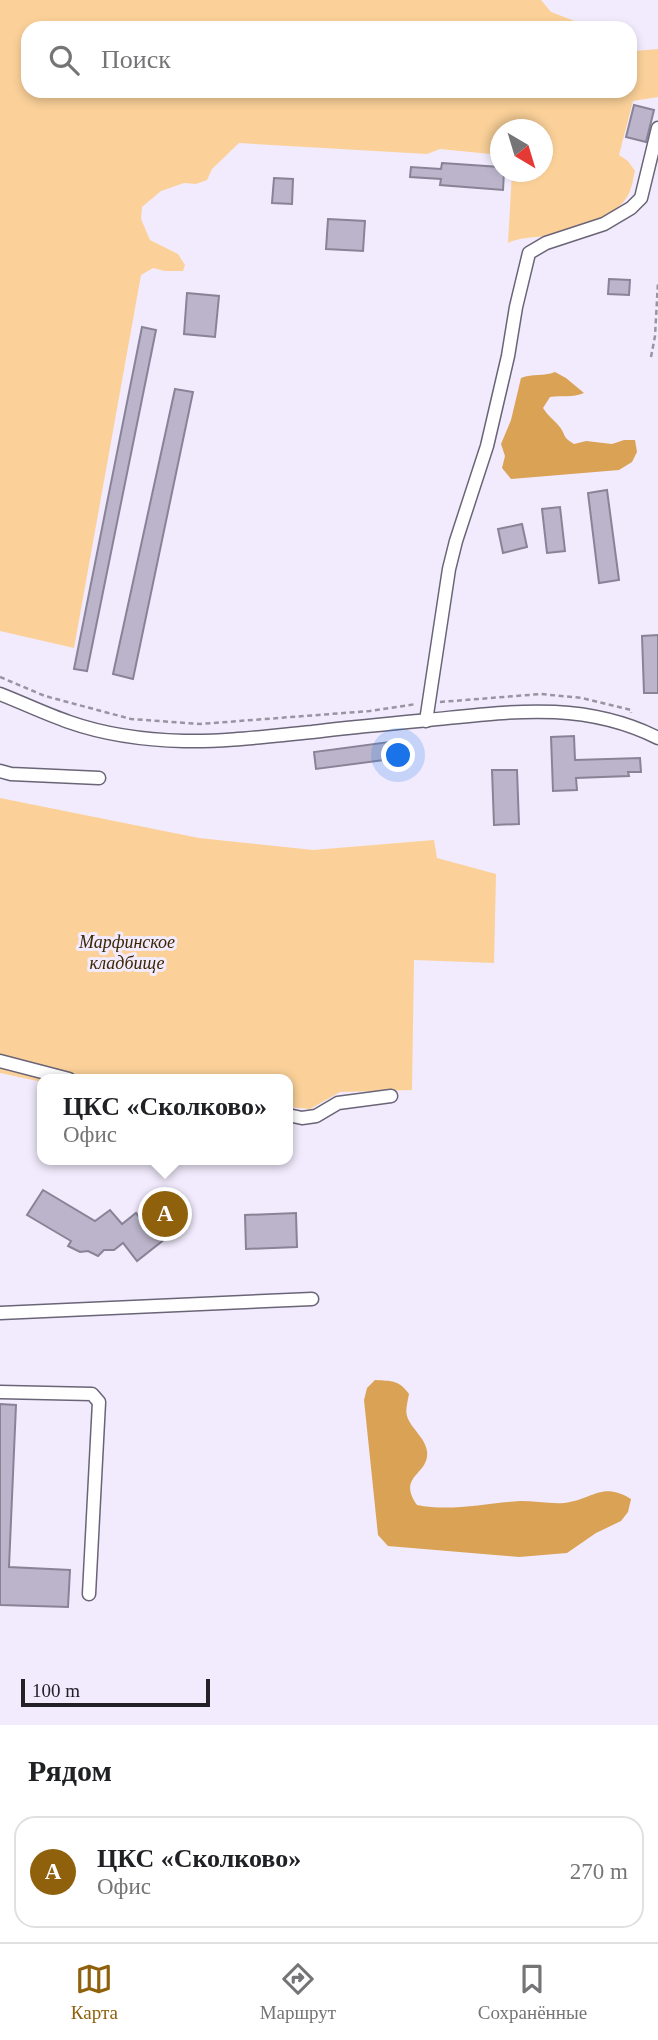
<!DOCTYPE html>
<html lang="ru">
<meta charset="utf-8">
<style>
body{margin:0;font-family:"Times New Roman",serif;background:#f2f2f2;color:#202124}
.compass{position:absolute;left:490px;top:119px;width:63px;height:63px;border-radius:50%;background:#fff;box-shadow:0 4px 10px #0003;rotate:142deg}
.scale{position:absolute;left:21px;bottom:18px;width:189px;box-sizing:border-box;padding-left:7px;border:4px solid #232028;border-top:0;font-size:19px;line-height:24px;white-space:nowrap;color:#232028;-webkit-text-stroke:5px #f1ebfd;paint-order:stroke}
.you{position:absolute;left:399px;top:756px;width:24px;height:24px;margin:-18px;border:5px solid #fff;border-radius:50%;background:#1a73e8;box-shadow:0 0 0 10px #1a73e833}
.badge{display:grid;place-items:center;width:46px;height:46px;border-radius:50%;background:#90610d;color:#fff;font-size:23px;font-weight:700}
.pin{position:absolute;translate:-50% -50%;border:4px solid #fff;box-shadow:0 2px 7px #0006}
.popup{position:absolute;left:37px;top:1074px;width:256px;height:91px;box-sizing:border-box;display:grid;place-content:center;border-radius:14px;background:#fff;filter:drop-shadow(0 2px 5px #0005);font-size:23px;white-space:nowrap;color:#757577}
.popup b{font-size:26px;color:#202124}
.popup::after{content:'';position:absolute;left:50%;top:100%;margin-left:-14px;border:14px solid transparent;border-top-color:#fff}
.list{margin:0;padding:0;list-style:none}
h2{display:flex;justify-content:space-between;align-items:center;height:91px;margin:0;padding:0 28px;font-size:30px}
h2 small{font-size:23px;font-weight:400;color:#757577}
.list li{display:grid;grid-template-columns:46px 1fr auto;gap:21px;align-items:center;box-sizing:border-box;height:112px;margin:0 14px 14px;padding:0 14px;border:2px solid #e0e0e0;border-radius:21px}
.list b{display:block;font-size:26px;white-space:nowrap}
.list p{margin:0;font-size:23px;white-space:nowrap;color:#757577}
.list em{font-size:23px;font-style:normal;color:#757577}
.icon{flex:none;width:38px;height:38px;fill:none;stroke:currentColor;stroke-width:2;stroke-linecap:round;stroke-linejoin:round}
.map{position:relative;flex:none;width:658px;height:1725px;overflow:hidden}
.search{position:absolute;background:#fff;box-shadow:0 4px 10px #0003;left:21px;right:21px;top:21px;height:77px;display:flex;align-items:center;gap:18px;box-sizing:border-box;padding:0 24px;border-radius:21px;color:#757577;font-size:26px}
.sheet{height:217px;background:#fff}
nav{display:flex;justify-content:space-around;align-items:center;box-sizing:border-box;height:98px;border-top:2px solid #e0e0e0;background:#fff;font-size:19px;color:#757577}
nav a{display:grid;justify-items:center;gap:4px}
nav .on{color:#90610d}
.map>svg:first-child{display:block}
.green{fill:#fbd199}
.forest{fill:#d9a254}
.building{fill:#bbb4ca;stroke:#898397;stroke-width:2}
.lines{fill:none;stroke-linecap:round;stroke-linejoin:round}
.minor-casing{stroke:#6a6477;stroke-width:15}
.path{stroke:#9994a2;stroke-width:2.5;stroke-dasharray:5 3.5;stroke-linecap:butt}
.minor{stroke:#fff;stroke-width:12}
.labels{text-anchor:middle;dominant-baseline:central;stroke-width:6;stroke-linejoin:round;paint-order:stroke}
.park-label{font-size:18px;font-style:italic;fill:#3c2603;stroke:#f1ebfd}
</style>
<div class="map">
<svg width="658" height="1725" viewBox="0 0 658 1725">
<rect width="100%" height="100%" fill="#f1ebfd"/>
<g class="green">
<path d="M0,0H541L551,12L585,25L588,28H28V91H630V50L634,51L658,49V97L633,101L619,155L628,161L635,171C633,179 632,189 627,197C613,220 570,232 545,236C532,238 520,237 508,243L512,172H542V130H500V155L440,149L427,154L239,143L212,169L207,180L196,184L184,183L161,191L142,207L141,219L150,240L178,254L185,265L183,271H165L153,268L141,275L74,648L0,631Z"/>
<path d="M0,798L199,838L313,850L434,840L437,858L496,874L494,963L414,960L412,1090L340,1092L310,1109L288,1107V1079H43L42,1082L0,1073Z"/>
</g>
<g class="forest">
<path d="M555,372L566,378L584,393C572,398 562,395 550,397L543,408C549,417 553,419 559,426C567,436 561,436 574,444L586,441L612,444L624,440H635L637,452L632,462L619,470L511,479L502,468L505,456L501,444L511,420L521,378C533,373 543,377 555,372Z"/>
<path d="M375,1380C392,1381 399,1380 409,1394C408,1400 405,1410 407,1416C411,1429 425,1437 427,1451C430,1475 396,1475 417,1505C451,1512 486,1503 520,1501C535,1501 550,1504 564,1503C593,1500 601,1481 631,1499L628,1512L621,1521L596,1533L567,1553L519,1557L388,1546L378,1535L364,1400L367,1388Z"/>
</g>
<g class="building">
<path d="M634,105L654,110L646,142L626,137Z"/>
<path d="M442,163L500,167V172H504L503,190L440,185L441,179L410,177L411,167L441,169Z"/>
<path d="M274,178L293,179L292,204L272,203Z"/>
<path d="M328,219L365,221L363,251L326,249Z"/>
<path d="M609,279L630,280L629,295L608,294Z"/>
<path d="M187,293L219,296L215,337L184,334Z"/>
<path d="M142,327L156,330L87,671L74,669Z"/>
<path d="M175,389L193,392L133,679L113,674Z"/>
<path d="M607,490L619,580L599,583L588,493Z"/>
<path d="M560,507L565,551L547,553L542,509Z"/>
<path d="M522,524L527,547L503,553L498,529Z"/>
<path d="M658,635V693H644L642,636Z"/>
<path d="M574,736L575,760L640,758L641,772H628L629,776L576,778L577,790L553,791L551,737Z"/>
<path d="M404,740L407,757L316,769L314,752Z"/>
<path d="M492,770H517L519,824L494,825Z"/>
<path d="M43,1190L95,1221L110,1210L122,1224L136,1213L149,1229L164,1217L175,1231L137,1261L123,1243L114,1250H104L98,1256L88,1251L80,1252L68,1246L71,1241L27,1215Z"/>
<path d="M296,1213L297,1247L246,1249L245,1215Z"/>
<path d="M0,1404L16,1405L9,1567L70,1570L68,1607L0,1605Z"/>
</g>
<g class="lines">
<defs>
<g id="minor">
<path d="M0,694C23,703 46,714 69,722C106,735 145,740 184,741C227,742 269,736 312,732C350,727 389,724 428,720C509,712 582,700 658,738"/>
<path d="M426,721L449,569L456,541L487,446L508,356L516,307L529,253L546,243L604,224L631,208L641,198L658,128"/>
<path d="M0,771L11,774L99,778"/>
<path d="M0,1061L69,1079"/>
<path d="M288,1115L302,1118L316,1116L338,1103L391,1096"/>
<path d="M0,1313L312,1299"/>
<path d="M0,1392L92,1394L99,1402L89,1594"/>
</g>
</defs>
<use href="#minor" class="minor-casing"/>
<g class="path">
<path d="M651,357L655,336L658,282"/>
<path d="M0,677L45,696L131,719L200,724L370,711L416,704"/>
<path d="M440,702L541,694L582,698L631,710V713"/>
</g>
<use href="#minor" class="minor"/>
</g>
<g class="labels">
<g class="park-label">
<text x="127" y="942">Марфинское<tspan x="127" dy="21">кладбище</tspan></text>
</g>
</g>
</svg>
<svg class="compass" viewBox="-18 -18 36 36"><path d="M0-13l5 13h-10z" fill="#e53935"/><path d="M0 13l5-13h-10z" fill="#757577"/></svg>
<div class="scale">100 m</div>
<div class="you"></div>
<div class="pin badge" style="left:165px;top:1214px">A</div>
<div class="popup"><b>ЦКС «Сколково»</b>Офис</div>
<div class="search"><svg class="icon" aria-label="search" viewBox="0 0 24 24"><circle cx="10" cy="10" r="6"/><path d="M15 15l6 6"/></svg>Поиск</div>
</div>
<section class="sheet">
<h2>Рядом<small></small></h2>
<ul class="list">
<li><span class="badge">A</span><div><b>ЦКС «Сколково»</b><p>Офис</p></div><em>270 m</em></li>
</ul>
</section>
<nav>
<a class="on"><svg class="icon" aria-label="map" viewBox="0 0 24 24"><path d="M3 6l6-2 6 2 6-2v14l-6 2-6-2-6 2zM9 4v14M15 6v14"/></svg>Карта</a>
<a><svg class="icon" aria-label="directions" viewBox="0 0 24 24"><path d="M12 3l9 9-9 9-9-9zM9 14v-3h6M13 9l2 2-2 2"/></svg>Маршрут</a>
<a><svg class="icon" aria-label="saved" viewBox="0 0 24 24"><path d="M7 4h10v16l-5-4-5 4z"/></svg>Сохранённые</a>
</nav>
